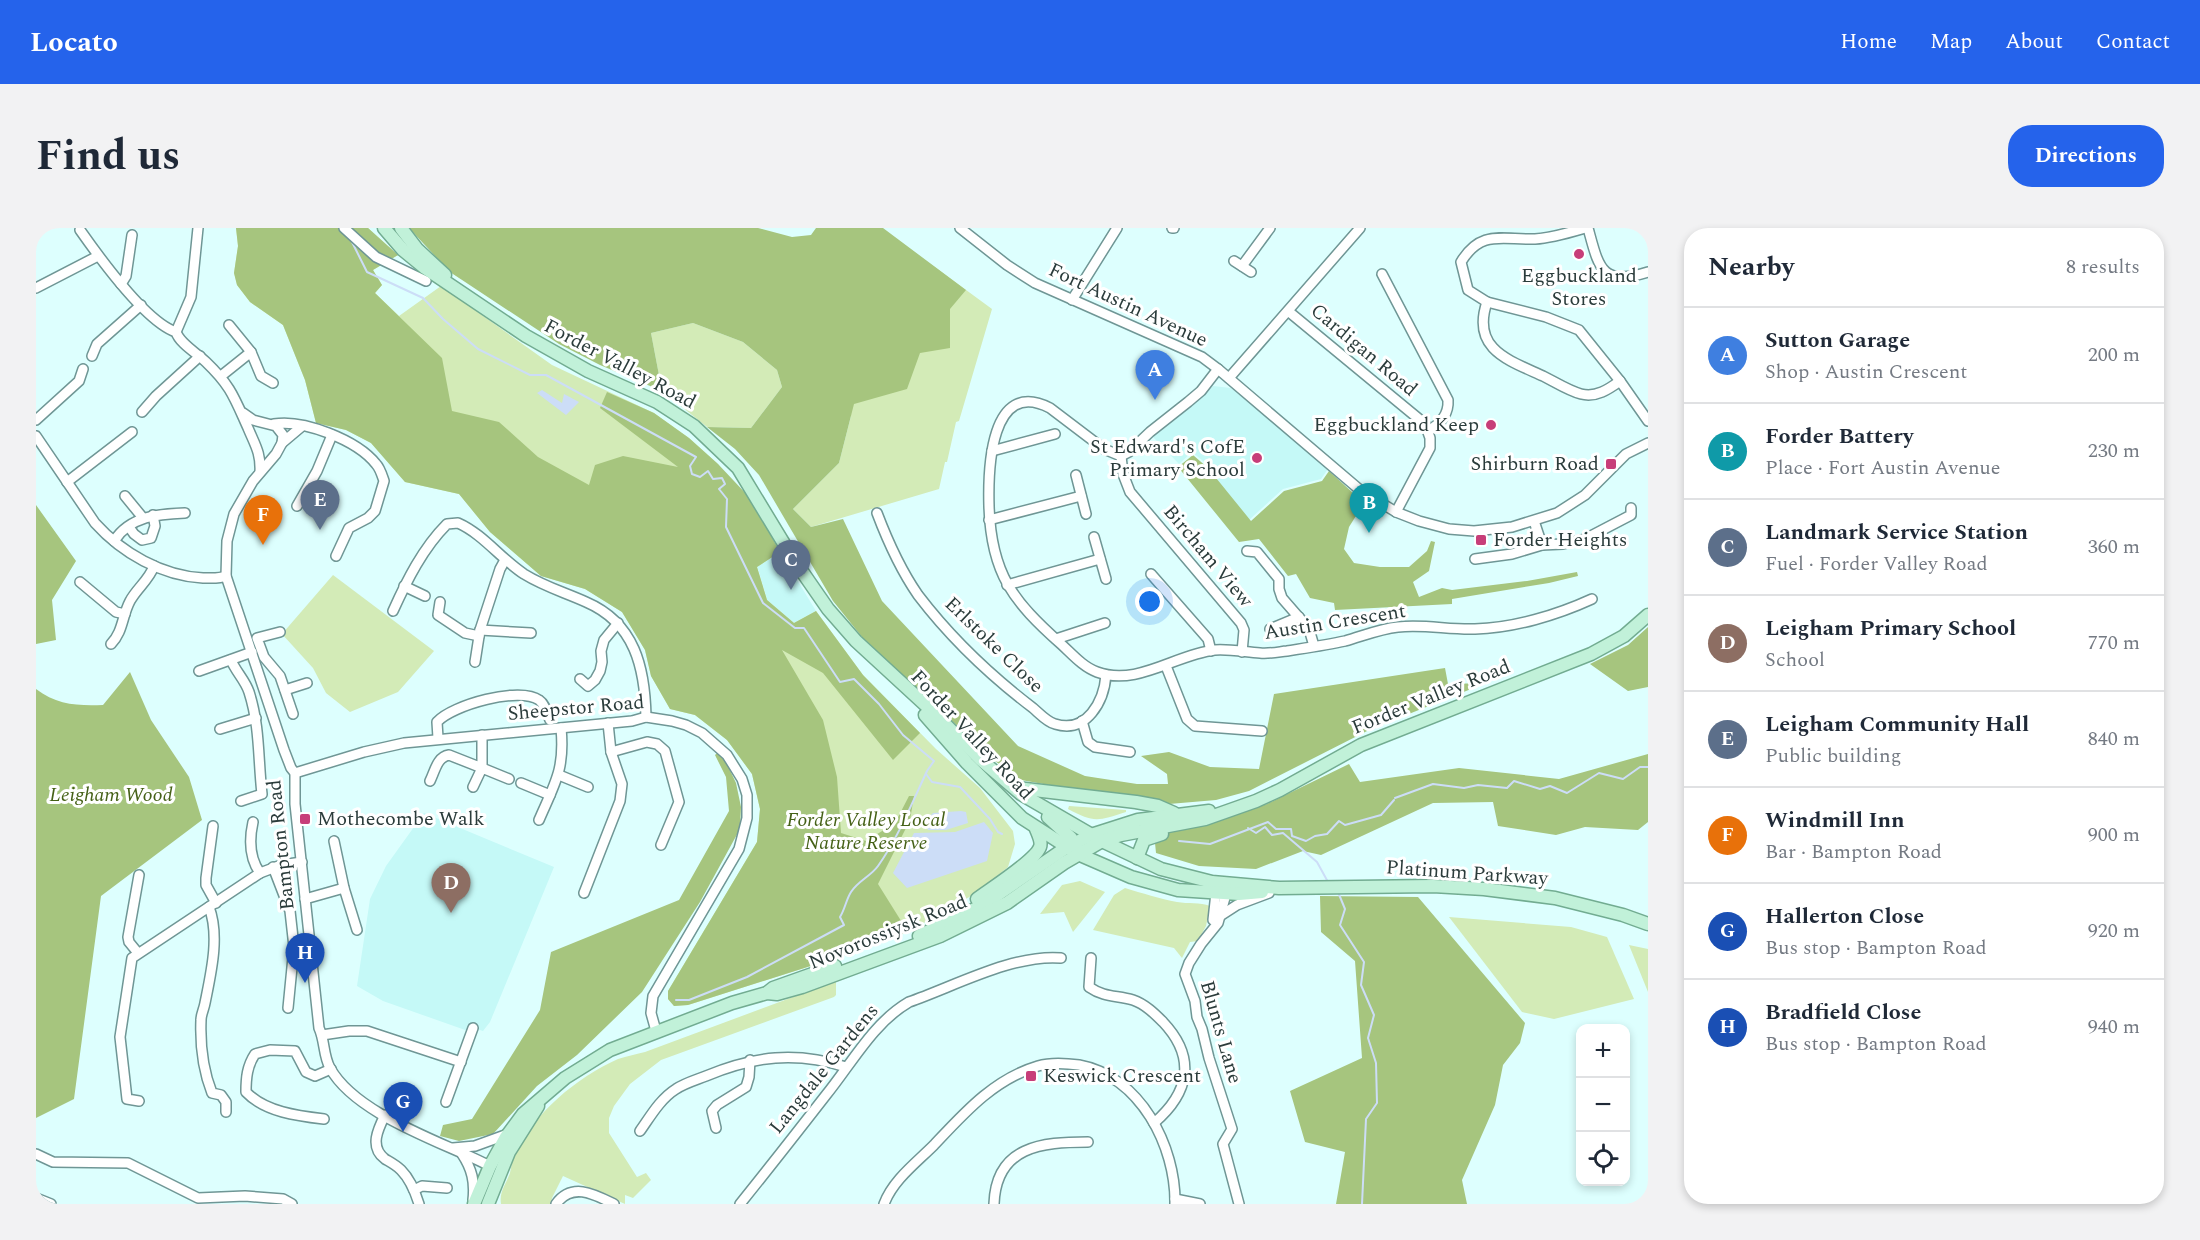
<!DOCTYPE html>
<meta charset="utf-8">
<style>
body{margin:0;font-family:Spectral,serif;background:#f2f2f3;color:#1f2937}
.controls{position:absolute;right:18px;bottom:18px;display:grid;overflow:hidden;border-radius:12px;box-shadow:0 3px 9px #0003}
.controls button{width:54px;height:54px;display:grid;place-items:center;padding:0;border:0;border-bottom:2px solid #e0e1e3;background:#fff;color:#1f2937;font:30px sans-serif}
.you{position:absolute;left:1114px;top:374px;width:21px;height:21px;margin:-15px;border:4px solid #fff;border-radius:50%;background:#1a73e8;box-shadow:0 0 0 9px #1a73e833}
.badge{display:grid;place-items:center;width:39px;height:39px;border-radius:50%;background:#2563eb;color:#fff;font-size:20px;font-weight:700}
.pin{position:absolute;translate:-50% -50px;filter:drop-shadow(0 2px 3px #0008)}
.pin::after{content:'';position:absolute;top:32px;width:21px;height:18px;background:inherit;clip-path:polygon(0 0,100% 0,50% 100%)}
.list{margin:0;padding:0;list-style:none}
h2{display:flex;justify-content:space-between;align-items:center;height:78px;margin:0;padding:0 24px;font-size:26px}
h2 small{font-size:20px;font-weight:400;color:#747a83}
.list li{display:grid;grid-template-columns:39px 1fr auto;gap:18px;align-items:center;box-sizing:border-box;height:96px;padding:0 24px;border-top:2px solid #e0e1e3}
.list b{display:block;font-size:22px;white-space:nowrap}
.list p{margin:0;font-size:20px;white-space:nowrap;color:#747a83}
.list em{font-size:20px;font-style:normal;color:#747a83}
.icon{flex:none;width:33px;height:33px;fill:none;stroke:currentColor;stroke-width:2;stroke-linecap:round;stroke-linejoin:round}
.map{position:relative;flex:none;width:1612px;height:976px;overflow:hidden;border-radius:24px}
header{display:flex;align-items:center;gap:36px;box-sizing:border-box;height:84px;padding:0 30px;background:#2563eb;color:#fff}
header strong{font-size:28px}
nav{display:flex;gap:33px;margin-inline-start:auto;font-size:21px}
.intro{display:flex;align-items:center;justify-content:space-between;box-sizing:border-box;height:144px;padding:0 36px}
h1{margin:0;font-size:42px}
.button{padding:15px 27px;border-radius:24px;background:#2563eb;color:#fff;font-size:21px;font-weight:700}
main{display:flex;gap:36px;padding:0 36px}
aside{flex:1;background:#fff;border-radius:24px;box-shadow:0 3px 9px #0003}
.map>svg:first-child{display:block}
.built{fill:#c5f9f7}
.green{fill:#d3ebb7}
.forest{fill:#a6c57e}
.water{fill:#ccddf7}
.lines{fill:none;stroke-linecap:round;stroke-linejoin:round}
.stream{stroke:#ccddf7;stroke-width:2}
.minor-casing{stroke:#6f9695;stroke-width:12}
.major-casing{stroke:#72ac91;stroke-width:15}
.minor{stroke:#fff;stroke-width:9}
.major{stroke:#c1f1d9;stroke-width:12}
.poi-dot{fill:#c73e79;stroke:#fff;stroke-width:2}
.labels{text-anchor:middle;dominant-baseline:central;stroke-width:6;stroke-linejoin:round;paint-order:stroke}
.poi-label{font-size:20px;fill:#2b3c3b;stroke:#fff;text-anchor:end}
.street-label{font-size:20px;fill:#2b3c3b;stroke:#fff}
.park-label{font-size:20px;font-style:italic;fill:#456117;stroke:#fff}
</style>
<header>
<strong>Locato</strong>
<nav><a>Home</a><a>Map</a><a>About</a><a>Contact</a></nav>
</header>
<div class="intro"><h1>Find us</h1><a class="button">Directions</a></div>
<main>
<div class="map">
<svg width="1612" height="976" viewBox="0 0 1612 976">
<rect width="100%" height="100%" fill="#ddfffe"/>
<g class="built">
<path d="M1177,158L1195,160L1292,241L1285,251L1247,261L1213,292L1187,261L1172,237L1156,224L1143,236L1117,209L1156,178Z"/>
<path d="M744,324L780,383L758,395L731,372L721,338Z"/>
<path d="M388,585L518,639L454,794L447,803L434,799L432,803L347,773L321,758L334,671L350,638Z"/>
</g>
<g class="green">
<path d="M200,0H332L362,27L337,42L346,57L339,65L363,88L405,58L516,137L618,185L653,210L682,236L744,324L721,339L731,372L758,395L780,383L827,447L900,521L944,560L977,603L979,616L972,639L942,664L872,704L806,728L652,777L638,778L632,771V763L721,614L724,581L716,546L691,512L659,487L634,481L615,448L609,422L586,384L549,361L505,348L454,304L423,266L369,254L335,215L310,202L280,195L269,152L247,97L214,74L201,57L198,45L202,18Z"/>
<path d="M399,27L896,37L956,81L923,193L920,194L911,234H909L903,261L775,299L757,281L803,235L815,188L689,97L429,44L425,51L414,44Z"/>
<path d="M657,95L707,114L741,142L746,159L715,200L671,199L626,163L615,105Z"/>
<path d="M297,347L398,423L362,464L314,484L290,465L277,440L246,406Z"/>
<path d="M1033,578L1090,582V584C1062,593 1058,595 1032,581Z"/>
<path d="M1044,653L1069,664L1037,704L1028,684L1004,686L1026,657Z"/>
<path d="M1089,660C1106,665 1124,671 1141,674C1152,676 1164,674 1174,678L1170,698L1162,713L1154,714L1146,730L1138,720L1057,702L1078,667Z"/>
<path d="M1413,689L1535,699L1571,709L1598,771L1518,791L1486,784Z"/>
<path d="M1593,717L1612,721V764Z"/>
<path d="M800,753V767L798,769L625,832L594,856L578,878L573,890V905L601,949L610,945L615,952L597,970L589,967V976L527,948L516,970L515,976H465C463,964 470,956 474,945C475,940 476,933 478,927C498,885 540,850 582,831C591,828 601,826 609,824Z"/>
</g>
<g class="forest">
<path d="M200,0H332L362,27L337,42L346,57L339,65L406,130L416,183L463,194L502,229L553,257L559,237L587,228L642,239L564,180L571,164L618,185L653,210L682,236L714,270L744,324L721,339L731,372L758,395L780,383L827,447L884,505L857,532L787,445L746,422L787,492L801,549L805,605L830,613L859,595L873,568H878L874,592L842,656L872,704L806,728L652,777L638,778L632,771V763L721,614L724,581L716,546L691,512L659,487L634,481L615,448L609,422L586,384L549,361L505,348L454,304L423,266L369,254L335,215L310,202L280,195L269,152L247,97L214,74L201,57L198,45L202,18Z"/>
<path d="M373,0H722L756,9L775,7L780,0H847L930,62L914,81V120L884,125L871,161L818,176L803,235L757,281L775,299L807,291L846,373L982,518L1049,548L1101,556H1132L1131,546L1105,528L1133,524L1174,539L1223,541L1238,466L1409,440L1412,456L1450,455L1333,502L1213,563L1180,572L1133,576L1075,568L985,552L959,533L826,409L797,373L723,247L699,221L671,199L715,200L746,159L741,142L707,114L657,95L615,105L626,163L564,137L523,116L414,44Z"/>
<path d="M1157,227L1172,240L1215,293L1248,263L1286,253L1293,243L1328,275L1313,299L1308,321L1318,335L1344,339H1373L1391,323L1395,313L1399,314L1393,343L1377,354L1383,369L1406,360L1416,362L1491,353L1541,344L1542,348L1513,355L1416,371V376L1299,382L1298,375L1274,370L1260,346L1252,348L1223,311L1203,314L1142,239Z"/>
<path d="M0,277L40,333L16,372L20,412L0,416Z"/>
<path d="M1612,399V459L1592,463L1554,436L1592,417Z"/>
<path d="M94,444L115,492L153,549L166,592L65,668L38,871L0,890V461C21,477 42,478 67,477Z"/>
<path d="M682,524L691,536L700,555L705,579L704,601L664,674L606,764L541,827L501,858L457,906L423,913L404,908L407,897L436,891L504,782L515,724L643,672L693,583L690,549L679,527Z"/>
<path d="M1612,526V594L1602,602L1549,599L1520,607L1462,598L1457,574L1397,575L1285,627L1267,623L1220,641L1163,638L1120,625L1118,605L1178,594L1231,576L1313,536L1324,554L1423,540L1523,551Z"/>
<path d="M1284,668L1382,669L1489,795L1484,815L1467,837L1459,877L1426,952L1431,976H1300L1309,924L1269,914L1254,863L1326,830L1319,733L1285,704Z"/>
</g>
<g class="water">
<path d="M506,162L526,175L528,166L543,174L530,187L501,165Z"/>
<path d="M925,583L930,584L932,595L910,602H892L889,593L897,585Z"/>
<path d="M948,594L957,605L951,633L871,660L857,645L878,605L919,604Z"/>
</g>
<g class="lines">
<g class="stream">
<path d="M315,12L331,44L387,70L407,91L442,121L494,147H510L660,229L654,238L656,246L664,249L672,243L677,251L686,250L689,256L683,261L691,271L690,299L727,375L759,400H768L804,454L818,451L843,476L867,507L898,533L891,543C876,575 862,610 842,638C835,648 822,653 815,664C810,672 809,681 804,689L808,697L711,749L653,772H640"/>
<path d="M890,546L896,554L924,559L954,591L962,604L966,606"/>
<path d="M1359,570L1397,556L1428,560L1442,557L1471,560L1478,553L1504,561L1514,558L1531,565L1563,545L1587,551L1604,539H1612"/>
<path d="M1212,600L1220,605L1229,599L1236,607L1247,605L1281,634L1292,654"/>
<path d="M1143,613L1174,616L1232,594L1240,601H1255L1256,608L1270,613L1279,608L1291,606L1303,593L1309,597L1345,587L1358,572"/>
<path d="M1302,664L1309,681L1304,697L1328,734L1325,757L1338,787L1332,810L1340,835L1341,875L1330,891L1326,976"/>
</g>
<defs>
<g id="minor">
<path d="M308,0L340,29L390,53"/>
<path d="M924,0L971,37L999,55L1166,129L1182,141L1324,262L1360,284L1383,293L1413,301L1438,303L1476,299L1521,285L1549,267L1590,226L1612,215"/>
<path d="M1136,0H1138"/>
<path d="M1549,0C1532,5 1516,10 1499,11C1466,12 1445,1 1425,34L1432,62L1451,74L1510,89L1543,102L1584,153L1612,193"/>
<path d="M1552,0C1563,40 1565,59 1612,44"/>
<path d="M44,2C63,29 110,94 140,104C144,116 161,125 170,134C195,158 198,169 212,200C219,217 225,225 224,244"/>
<path d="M1198,33L1215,44"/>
<path d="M1206,38L1234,0"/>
<path d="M1346,46L1412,172C1413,187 1404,196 1392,203"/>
<path d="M85,56L90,48L96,7"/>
<path d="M0,60L62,28"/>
<path d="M1036,72L1081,0"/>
<path d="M1451,74C1435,121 1472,132 1507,148C1519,154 1533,163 1545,166C1560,170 1573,161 1584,153"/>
<path d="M1252,83L1389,196L1394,210V220L1360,284"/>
<path d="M193,97L215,124L225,148L237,155"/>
<path d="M140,104L155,69L162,0"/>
<path d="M56,128L61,116L105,77"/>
<path d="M1182,141L1165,163L1152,174L1114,204L1093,224L1085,228L1068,221L1014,180C954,149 952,242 953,278C955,346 977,373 1025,416C1036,426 1047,439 1061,444C1101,459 1140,426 1179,422C1194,421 1209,424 1224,425C1233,426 1242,424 1251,423C1270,420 1291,417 1309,413C1327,408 1343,401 1362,399C1388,396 1413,402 1439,401C1478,400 1521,387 1556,371"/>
<path d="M185,148L215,124"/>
<path d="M1193,150L1324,0"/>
<path d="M106,184L120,168L164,128"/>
<path d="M207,185L217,192L240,198L247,207L246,215L240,226L217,253L198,286L191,313L190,348L248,522L255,540L259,545V576L283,800C289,813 287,827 294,840C320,887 407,914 454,938"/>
<path d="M0,192L43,153L47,141"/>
<path d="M238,196C267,191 321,212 340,236C344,240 346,247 348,253L339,283L332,290L313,300L300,328"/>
<path d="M0,208L59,295C86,325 126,348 167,350C175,350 183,351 190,348"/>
<path d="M246,215L265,199"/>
<path d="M956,223L1019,206"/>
<path d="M1085,228L1087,246L1094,264L1205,395L1208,402L1206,424"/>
<path d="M1040,247L1050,286"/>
<path d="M31,254L96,204"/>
<path d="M89,268L107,290"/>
<path d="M261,278L281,243L296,207"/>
<path d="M841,285C852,314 864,341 882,367C914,409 955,448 997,480C1003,485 1011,494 1019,496C1051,506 1068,473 1070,447"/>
<path d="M953,292L1045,268"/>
<path d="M1498,293L1506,317"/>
<path d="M93,299L98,306L106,312L115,310L119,298L117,287"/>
<path d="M1058,309L1070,351"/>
<path d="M78,313C94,288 122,286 149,285"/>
<path d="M1211,323L1221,324L1243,351V361L1246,370L1273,401L1278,418"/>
<path d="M1439,331L1476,326L1506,317L1527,316L1549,311L1595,287V280"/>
<path d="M1115,346L1172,411L1175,423"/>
<path d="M44,354L80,384L89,386"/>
<path d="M971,357L1064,331"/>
<path d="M368,358L389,368"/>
<path d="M404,374L402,387L429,405L443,408"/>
<path d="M357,383C371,352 387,320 411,296L422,295C447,306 465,331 488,346C509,359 528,364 550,374C599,395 609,440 610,489"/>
<path d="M1234,401L1263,389"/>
<path d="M444,402L495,405"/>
<path d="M244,404L221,410L228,429L244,448L257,486"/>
<path d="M1020,411L1069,395"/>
<path d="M75,416C87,404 86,388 94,373C101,360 113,352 118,338"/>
<path d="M195,432C200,444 209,452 213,464C224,498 222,531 226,566L205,573"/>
<path d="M439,434L444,402L464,341L469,332"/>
<path d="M1130,438L1151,491L1159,498L1226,503"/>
<path d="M163,443L216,424"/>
<path d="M544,451L552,458L559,452L564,443L566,434L565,423L568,412L582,395"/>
<path d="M249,462L271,455"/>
<path d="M1046,493L1052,514L1059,519L1094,524"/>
<path d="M184,501L220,490"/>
<path d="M402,510L401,494C416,477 484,458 503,472C509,476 511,485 514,492"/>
<path d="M575,524L611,514L621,516L629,523L643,574L625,617"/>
<path d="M259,545L328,524L368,515L596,493L610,489L636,493L650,497L666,505L691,527L706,551L711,567V590L703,621L617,768L615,785L620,803"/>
<path d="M523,547L552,559"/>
<path d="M394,553C399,543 401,529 413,527L446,540V507"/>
<path d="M485,555L514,567"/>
<path d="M437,559L446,540L473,551"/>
<path d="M503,592C519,555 529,541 525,500"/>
<path d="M217,594C213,612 214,631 224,645"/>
<path d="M177,598L170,650V657L180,675"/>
<path d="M298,613L308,660L321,702"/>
<path d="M237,639L254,683L258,719L252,780"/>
<path d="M1188,662L1190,666L1182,695L1165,716L1153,735L1149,746L1159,773L1161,789L1166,801L1173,830L1196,901L1187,916L1203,976"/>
<path d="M548,665L584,573L586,556L575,524L572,495"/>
<path d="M269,671L308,660"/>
<path d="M173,679C184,708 175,745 169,775C168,781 165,786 165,792C164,817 167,842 176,865L185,867L190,874V884"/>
<path d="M1184,688L1201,677L1233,665"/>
<path d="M1177,692L1180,665"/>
<path d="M102,725L93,714L92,709L103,647"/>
<path d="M1055,730L1053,759C1069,770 1081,767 1097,772C1109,776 1119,786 1127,794C1161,830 1153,865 1118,895"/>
<path d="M286,807L313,803H331L425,834"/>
<path d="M103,873L91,871L84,809L96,730L224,645L245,637L266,634"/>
<path d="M410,874L437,800"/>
<path d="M349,887C342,901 333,919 349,931C354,934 360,937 365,942C374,951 379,963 383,976"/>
<path d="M288,891C262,888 229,884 210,864C210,850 211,838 219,826L234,822L259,823L270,844L279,848L295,841"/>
<path d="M680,900L676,883L681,877L710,859L713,849L714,832"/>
<path d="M604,903C614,889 624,871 640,861C649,855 660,852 670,848C718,828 760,823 810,839"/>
<path d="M417,920L439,918L472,906"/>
<path d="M0,926L17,934L92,935L162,970L209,968L247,971L256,976"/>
<path d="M426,926C436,941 439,954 437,972"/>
<path d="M378,962L386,958L411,960"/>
<path d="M0,970L15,976"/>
<path d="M1139,971L1164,976"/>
<path d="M520,976C536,954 558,966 578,976"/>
<path d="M704,976C733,940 762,903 790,867C816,835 837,795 873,774C919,758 977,726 1025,730"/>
<path d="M848,976C857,952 880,935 898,917C928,885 958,851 1002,838C1015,834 1029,835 1043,837C1104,848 1140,918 1139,976"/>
<path d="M958,976C960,918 1006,914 1052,914"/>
</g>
<g id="major">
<path d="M348,0L367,22L389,40L490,108L552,143L621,174L658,198L702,240L756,329L792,381L820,413L896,483L945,532L985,566L1066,613L1125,641L1176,654L1243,660L1397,658L1448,661L1519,670L1587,687L1612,696"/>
<path d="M365,0L381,21L409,47"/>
<path d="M889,487L931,535L986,590L1042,626L1095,649L1142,662L1203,666L1226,664"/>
<path d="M981,560L1100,574L1122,578L1138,585"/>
<path d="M1012,589L1035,610L1041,619"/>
<path d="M1101,630L1108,612L1126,606"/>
<path d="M941,671C954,661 999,633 1004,619C1006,614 1002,606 1000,601"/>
<path d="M883,708L945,678L1031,619L1055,607L1102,592L1173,583"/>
<path d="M732,764L737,760L799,738"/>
<path d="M438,976L454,938L470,909L487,886L529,850L574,822L696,775L731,765L741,766L766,759L904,708L971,675L1028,635L1066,613L1085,607L1169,591L1220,573L1244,562L1325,517L1555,426L1588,408L1612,387"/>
<path d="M452,976L473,924L502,878"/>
</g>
</defs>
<use href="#minor" class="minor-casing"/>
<use href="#major" class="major-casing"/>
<use href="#minor" class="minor"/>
<use href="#major" class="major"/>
</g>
<g class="poi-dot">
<circle cx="1543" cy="26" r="6"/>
<circle cx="1455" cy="197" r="6"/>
<circle cx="1221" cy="230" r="6"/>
<rect x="1569" y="230" width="12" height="12" rx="3"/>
<rect x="1439" y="306" width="12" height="12" rx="3"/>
<rect x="263" y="585" width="12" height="12" rx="3"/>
<rect x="989" y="842" width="12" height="12" rx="3"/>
</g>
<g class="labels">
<g class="poi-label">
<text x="1543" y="48" text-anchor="middle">Eggbuckland<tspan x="1543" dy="23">Stores</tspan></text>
<text x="1443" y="197">Eggbuckland Keep</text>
<text x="1209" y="219">St Edward's CofE<tspan x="1209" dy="23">Primary School</tspan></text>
<text x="1563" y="236">Shirburn Road</text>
<text x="1457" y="312" text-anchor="start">Forder Heights</text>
<text x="281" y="591" text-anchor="start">Mothecombe Walk</text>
<text x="1007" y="848" text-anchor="start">Keswick Crescent</text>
</g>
<g class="street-label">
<text transform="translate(1092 77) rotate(25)">Fort Austin Avenue</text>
<text transform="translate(1328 122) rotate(40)">Cardigan Road</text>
<text transform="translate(584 136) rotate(28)">Forder Valley Road</text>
<text transform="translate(1172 328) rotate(50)">Bircham View</text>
<text transform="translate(1299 394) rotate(-9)">Austin Crescent</text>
<text transform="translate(958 417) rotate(44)">Erlstoke Close</text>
<text transform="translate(1395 469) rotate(-22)">Forder Valley Road</text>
<text transform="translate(540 480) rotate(-5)">Sheepstor Road</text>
<text transform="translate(936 507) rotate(47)">Forder Valley Road</text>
<text transform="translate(245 617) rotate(-96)">Bampton Road</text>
<text transform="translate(1431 645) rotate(4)">Platinum Parkway</text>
<text transform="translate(852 704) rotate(-22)">Novorossiysk Road</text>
<text transform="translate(1185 804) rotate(74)">Blunts Lane</text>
<text transform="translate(788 841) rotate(-51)">Langdale Gardens</text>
</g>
<g class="park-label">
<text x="75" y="567">Leigham Wood</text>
<text x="830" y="592">Forder Valley Local<tspan x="830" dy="23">Nature Reserve</tspan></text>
</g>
</g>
</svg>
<div class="controls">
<button>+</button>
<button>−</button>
<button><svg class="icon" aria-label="locate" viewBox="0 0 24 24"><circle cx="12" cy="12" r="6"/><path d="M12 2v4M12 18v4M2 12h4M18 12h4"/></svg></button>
</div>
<div class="you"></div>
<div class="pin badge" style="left:1119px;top:172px;background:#3f7fe0">A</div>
<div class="pin badge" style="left:1333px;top:305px;background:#0f9aa8">B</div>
<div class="pin badge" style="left:755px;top:362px;background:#5c6f8a">C</div>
<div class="pin badge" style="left:415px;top:685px;background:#8d6e63">D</div>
<div class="pin badge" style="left:284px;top:302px;background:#5c6f8a">E</div>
<div class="pin badge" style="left:227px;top:317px;background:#e8710a">F</div>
<div class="pin badge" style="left:367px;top:904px;background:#1a4fb4">G</div>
<div class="pin badge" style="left:269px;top:755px;background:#1a4fb4">H</div>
</div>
<aside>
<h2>Nearby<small>8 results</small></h2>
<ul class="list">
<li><span class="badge" style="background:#3f7fe0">A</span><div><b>Sutton Garage</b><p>Shop · Austin Crescent</p></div><em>200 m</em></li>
<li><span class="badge" style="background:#0f9aa8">B</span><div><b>Forder Battery</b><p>Place · Fort Austin Avenue</p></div><em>230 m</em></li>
<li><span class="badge" style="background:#5c6f8a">C</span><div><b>Landmark Service Station</b><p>Fuel · Forder Valley Road</p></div><em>360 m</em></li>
<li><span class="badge" style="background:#8d6e63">D</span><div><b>Leigham Primary School</b><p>School</p></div><em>770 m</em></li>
<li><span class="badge" style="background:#5c6f8a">E</span><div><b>Leigham Community Hall</b><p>Public building</p></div><em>840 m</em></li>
<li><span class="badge" style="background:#e8710a">F</span><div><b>Windmill Inn</b><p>Bar · Bampton Road</p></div><em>900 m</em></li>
<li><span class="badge" style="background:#1a4fb4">G</span><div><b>Hallerton Close</b><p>Bus stop · Bampton Road</p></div><em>920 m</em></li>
<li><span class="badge" style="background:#1a4fb4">H</span><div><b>Bradfield Close</b><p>Bus stop · Bampton Road</p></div><em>940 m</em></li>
</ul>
</aside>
</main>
